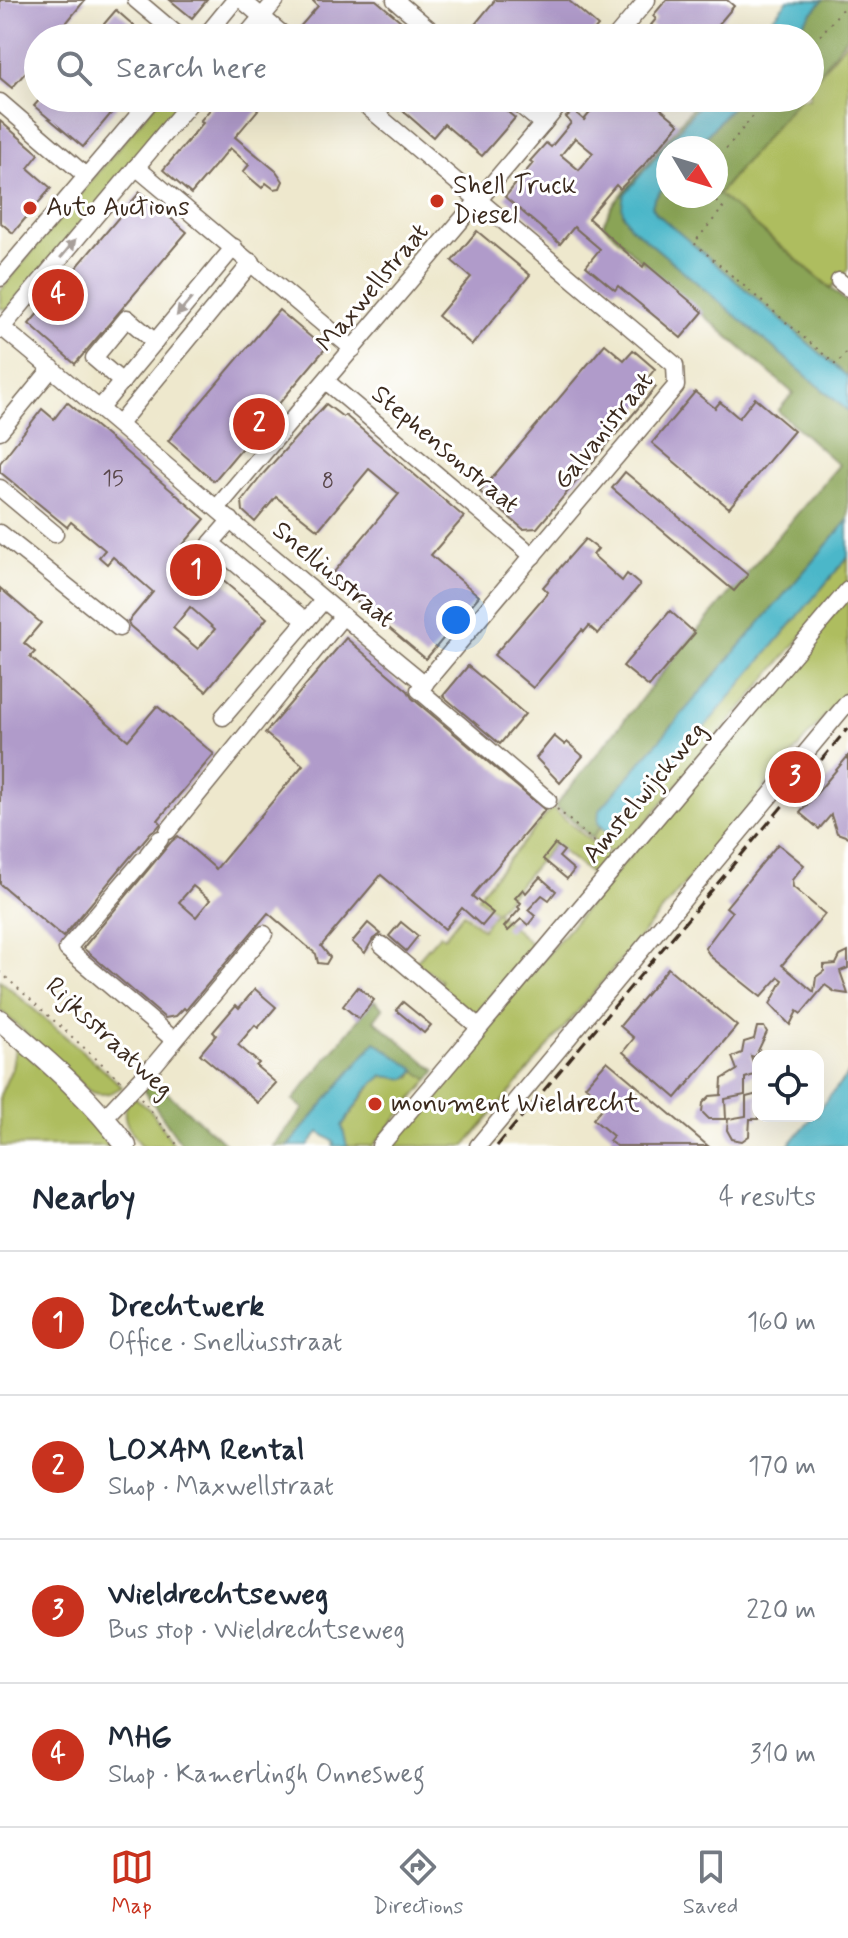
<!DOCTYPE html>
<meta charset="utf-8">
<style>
body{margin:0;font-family:Mynerve,sans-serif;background:#f2f2f3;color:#1f2937}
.controls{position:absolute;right:24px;bottom:24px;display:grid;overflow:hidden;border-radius:16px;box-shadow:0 8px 32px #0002}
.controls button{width:72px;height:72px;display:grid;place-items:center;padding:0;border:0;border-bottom:2px solid #e0e1e3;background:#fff;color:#1f2937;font:40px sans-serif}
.compass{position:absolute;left:656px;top:136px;width:72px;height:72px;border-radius:50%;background:#fff;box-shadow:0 8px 32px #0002;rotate:128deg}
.you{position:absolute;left:456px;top:620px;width:28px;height:28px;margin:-20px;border:6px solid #fff;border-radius:50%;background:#1a73e8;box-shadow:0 0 0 12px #1a73e833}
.badge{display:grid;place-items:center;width:52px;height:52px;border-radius:50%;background:#c8321e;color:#fff;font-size:26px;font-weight:700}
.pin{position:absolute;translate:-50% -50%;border:4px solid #fff;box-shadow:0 2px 8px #0006}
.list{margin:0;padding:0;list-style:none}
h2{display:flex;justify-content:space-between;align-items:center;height:104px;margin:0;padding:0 32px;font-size:34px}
h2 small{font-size:26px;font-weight:400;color:#747a83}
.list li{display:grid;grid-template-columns:52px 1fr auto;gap:24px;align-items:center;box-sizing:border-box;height:144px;padding:0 32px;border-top:2px solid #e0e1e3}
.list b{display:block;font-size:30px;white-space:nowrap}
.list p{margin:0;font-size:26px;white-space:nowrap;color:#747a83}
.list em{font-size:26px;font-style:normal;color:#747a83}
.icon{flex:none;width:44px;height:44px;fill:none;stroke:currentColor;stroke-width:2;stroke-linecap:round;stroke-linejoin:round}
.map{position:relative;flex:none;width:848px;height:1146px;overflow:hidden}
.search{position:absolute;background:#fff;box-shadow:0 8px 32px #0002;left:24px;right:24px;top:24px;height:88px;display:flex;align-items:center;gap:20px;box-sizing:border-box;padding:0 28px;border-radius:44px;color:#747a83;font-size:30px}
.sheet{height:680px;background:#fff}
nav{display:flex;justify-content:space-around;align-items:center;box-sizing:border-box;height:112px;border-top:2px solid #e0e1e3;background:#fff;font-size:22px;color:#747a83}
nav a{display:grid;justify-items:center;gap:4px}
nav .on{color:#c8321e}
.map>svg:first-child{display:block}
.green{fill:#aebd5f;stroke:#74743e;stroke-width:2}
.forest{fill:#8aa456;stroke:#62673a;stroke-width:2}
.water{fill:#4cb7c9;stroke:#447074;stroke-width:2}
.building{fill:#b09bca;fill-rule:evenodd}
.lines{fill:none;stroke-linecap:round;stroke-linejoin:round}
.minor-casing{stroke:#7a6c5b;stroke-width:19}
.major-casing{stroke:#7a6c5b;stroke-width:23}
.path{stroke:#7a6c5b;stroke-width:2;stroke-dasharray:2 6;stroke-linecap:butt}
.minor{stroke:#fff;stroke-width:16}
.major{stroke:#fff;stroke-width:20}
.rail{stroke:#3b2a1e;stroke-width:3;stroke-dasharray:12 6;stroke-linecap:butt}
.oneway{fill:#a79f9a}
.poi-dot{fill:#c8321e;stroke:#fff;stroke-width:3}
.labels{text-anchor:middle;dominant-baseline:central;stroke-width:6;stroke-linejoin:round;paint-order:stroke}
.number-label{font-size:22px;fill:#584649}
.poi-label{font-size:26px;fill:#3b2a1e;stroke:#fff;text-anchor:start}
.street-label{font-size:26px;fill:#3b2a1e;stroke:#fff}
</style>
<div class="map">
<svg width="848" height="1146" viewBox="0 0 848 1146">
<rect width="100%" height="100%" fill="#fff"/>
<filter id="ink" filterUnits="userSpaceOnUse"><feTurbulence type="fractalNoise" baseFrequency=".0125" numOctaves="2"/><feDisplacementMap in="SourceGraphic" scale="16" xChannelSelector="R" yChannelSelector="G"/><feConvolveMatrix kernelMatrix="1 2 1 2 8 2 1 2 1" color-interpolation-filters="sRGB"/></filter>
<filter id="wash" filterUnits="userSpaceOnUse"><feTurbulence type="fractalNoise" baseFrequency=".006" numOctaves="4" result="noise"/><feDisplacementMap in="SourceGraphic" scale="32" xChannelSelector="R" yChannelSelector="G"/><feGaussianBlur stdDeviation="1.8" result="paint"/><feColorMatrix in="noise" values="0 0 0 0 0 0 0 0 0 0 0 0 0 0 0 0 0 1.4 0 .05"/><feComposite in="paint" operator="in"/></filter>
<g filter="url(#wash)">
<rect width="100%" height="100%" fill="#eee8cd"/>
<g class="green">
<path d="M848,40V269L831,288L718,194L799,98H810V85Z"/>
<path d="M160,98H188L8,309L0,308V291Z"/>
<path d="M848,557V581L616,858L592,838L600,827L605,831L622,825Z"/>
<path d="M848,597V688L465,1146H386Z"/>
<path d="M552,808L614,861L598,880L554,844L496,912L533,945L476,1014L468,1012L436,987L441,981L428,970L424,973L414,964L440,934L444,937L463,913L482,929L495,912L477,897Z"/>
<path d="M0,980L113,1078L122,1087C110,1094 104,1096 91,1092L0,1010Z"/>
<path d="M15,1048C48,1065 92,1115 114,1146H0V1095L12,1068Z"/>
<path d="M416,1070L429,1080L373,1146H347L342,1126L376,1079L383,1076L411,1077Z"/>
<path d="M132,1095L152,1112L175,1146H142C129,1129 116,1115 132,1095Z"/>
</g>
<g class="forest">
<path d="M823,0H848V35L810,85V38H790Z"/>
<path d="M700,98H705L624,195L623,214L630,226L848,411V520L599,811L600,827L592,838L555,806L681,650L839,465L778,411L793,393L642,262L603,224L612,206Z"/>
<path d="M739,98H799L718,194L848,303V377L656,213L652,206L654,199L668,182V196H716V148H696Z"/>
<path d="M374,1000L383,1008L374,1020L436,1071L429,1080L375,1042L288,1146H273L304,1109L293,1100Z"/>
<path d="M150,1078L228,1146H183L143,1089Z"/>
</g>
<g class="water">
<path d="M788,0H823L790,38H756Z"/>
<path d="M705,98H739L696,148H668V182L654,199L652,206L656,213L848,377V411L630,226C623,215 620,208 624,195Z"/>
<path d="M848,520V557L622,825L611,831H606L598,823L599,811Z"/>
<path d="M375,1042L416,1070L406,1079L383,1076L368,1088L342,1126L347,1146H333L334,1142L319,1132L308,1146H288Z"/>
<path d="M848,1074V1146H788L813,1116H818V1110Z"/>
</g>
<g id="blocks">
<g class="building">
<path d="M0,0H85L54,38H38V58L12,88L0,78Z"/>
<path d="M170,0H207L192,18Z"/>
<path d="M312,0H376L421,38H308L298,29L318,6Z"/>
<path d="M495,0H568L598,26L588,38H482L471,29Z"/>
<path d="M666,0H727L734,6L713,31L711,29L703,38H666L651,25L656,19L653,16L656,12Z"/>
<path d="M116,10L148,38H92Z"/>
<path d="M41,98H124L83,147L34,106Z"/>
<path d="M220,98H268L235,137L276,171L283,181L280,188L274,189L266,183L262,188L243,172L249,165L230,148L191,194L163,170L203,123L200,121Z"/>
<path d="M388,98H491L515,118L482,156L444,124L433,137Z"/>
<path d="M602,98H670L661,109L679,124L644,165L620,189L616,185L588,218L643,267L645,263L703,312L681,338L618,286L615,290L586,266L600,249L574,227L560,244L505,197L533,163L530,161L546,143L551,147L571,123L566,117L574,111L584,120ZM575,138L593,153L579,170L561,155Z"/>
<path d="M0,121L39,154L28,168L51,188L13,233L0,222Z"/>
<path d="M140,192L187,232L75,364L29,324Z"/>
<path d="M477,231L530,275L472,345L438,316L471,277L452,261Z"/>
<path d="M279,310L325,349L214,481L168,441Z"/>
<path d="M605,344L624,360L633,350L655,369L647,379L656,387L537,528L523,529L480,492Z"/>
<path d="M695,392L715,408L720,402L739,418L755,398L794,431L729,508L652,443Z"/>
<path d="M67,402L205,519L182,546L267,618L206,691L130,626L128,622L153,592L113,557L107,564L99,557L105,550L71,522L67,527L0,472V463L42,409L54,419ZM190,607L215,629L198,649L173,628Z"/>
<path d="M326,404L343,417L345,415L464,517L431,555L479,596L426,659L329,578L399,494L369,469L318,530L276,497L255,522L243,511L242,501L263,474Z"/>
<path d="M625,472L748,575L734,591L612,488Z"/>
<path d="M585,539L598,549L593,555L622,581L627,574L640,585L598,634L589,626L584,632L582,630L533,688L494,655L548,592L543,587Z"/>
<path d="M0,588L41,623L24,643L35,652L30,657L128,740L157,706L214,754L158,820L161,823L157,828L151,832L63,937L0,884Z"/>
<path d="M670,611L695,633L649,687L623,666Z"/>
<path d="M346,638L408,691L412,698L545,810L472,896L493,913L482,926L462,908L445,929L381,875L321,946L330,957L326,964L318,963L316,954L268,913L186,1010L184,1008L176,1016L165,1018L83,948L171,842L178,836L216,869L303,765L265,733ZM193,886L210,900L196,917L179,902Z"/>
<path d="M468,666L525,714L500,744L443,696Z"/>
<path d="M554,736L565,745L567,742L583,756L560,783L536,758Z"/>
<path d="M848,756V837L837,833L831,815L819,829L800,813Z"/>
<path d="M555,844L564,851L559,857L574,870L567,879L543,859Z"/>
<path d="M778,844L804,865L792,880L793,887L825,914L782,965L814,992L816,977L824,971V965L836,964L840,956L848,952V968L840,971L848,994L835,992L825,985L801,1014L797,1011L790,1025L770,1004L783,980L779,977L761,997L711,957L705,948L732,912L726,907Z"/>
<path d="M540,877L556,891L549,900L542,895L528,910L535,916L528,925L521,919L508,931L504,927L520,909L518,907L521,903L515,898L523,889L526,893Z"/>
<path d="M401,922L418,936L406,951L389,936Z"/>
<path d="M368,923L381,934L373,939L365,953L352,942Z"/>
<path d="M668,968L737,1026L676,1098L623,1052L634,1038L620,1026Z"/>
<path d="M358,987L374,1000L359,1019L343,1006Z"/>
<path d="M255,989L276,1007L258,1028L255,1025L238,1045L259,1063L256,1066L276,1083L258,1103L200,1054L216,1035L213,1032L236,1005L239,1008Z"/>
<path d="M403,1002L431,1025L424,1033L396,1010Z"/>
<path d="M757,1027H764L767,1032L755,1057L751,1056L757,1074L745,1078V1095L725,1099L726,1119H709L702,1112L703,1103L710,1096L721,1095L722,1079L737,1070L732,1057L742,1053L744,1042L754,1039Z"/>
<path d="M607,1061L624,1075L708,1146H616L609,1141L613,1136L593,1119L606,1104L585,1086Z"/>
<path d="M758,1094V1119H750L749,1136L742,1141L732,1139L727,1130L728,1119L746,1116V1097Z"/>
</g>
</g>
</g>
<g filter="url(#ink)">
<use href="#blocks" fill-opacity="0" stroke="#7a6c5b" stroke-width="2"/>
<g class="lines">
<defs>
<g id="minor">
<path d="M136,0L181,38"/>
<path d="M242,0L287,38"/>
<path d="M395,0L440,38"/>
<path d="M204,38L235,0"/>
<path d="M244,38L276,0"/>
<path d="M615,38L647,0"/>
<path d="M357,98L675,365L676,386L419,690L548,800"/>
<path d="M511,98L543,124"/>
<path d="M0,102L86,176"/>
<path d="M136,167L353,349"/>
<path d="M0,278L153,98"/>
<path d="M839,281L848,288"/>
<path d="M0,326C143,443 281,567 425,684"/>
<path d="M0,330L194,98"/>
<path d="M326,381L533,556"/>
<path d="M122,382L94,358L127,318L155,342"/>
<path d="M100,408L234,247"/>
<path d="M119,424L252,262"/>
<path d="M0,431L52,368"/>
<path d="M0,488L55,534"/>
<path d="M217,508L565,98"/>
<path d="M231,520L211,543L306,621"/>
<path d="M0,533L119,628"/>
<path d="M223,717L323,601"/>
<path d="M168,831L342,617"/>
<path d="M148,854L160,839"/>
<path d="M143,860L67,949L174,1040"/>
<path d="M382,945L479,1027"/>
<path d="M105,1117L155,1064L264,934"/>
<path d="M380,1146L848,590"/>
<path d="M478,1146L848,702"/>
</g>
<path id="major" d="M0,1020C46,1060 90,1096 126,1146"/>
</defs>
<use href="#minor" class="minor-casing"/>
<use href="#major" class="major-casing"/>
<g class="path">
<path d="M810,48L848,2"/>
<path d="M716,161L768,98"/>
<path d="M710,196L723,208L694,243L836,365L848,351"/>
<path d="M557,809L607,853"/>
<path d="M0,972L121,1081"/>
<path d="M141,1098L178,1146"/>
</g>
<use href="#minor" class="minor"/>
<use href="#major" class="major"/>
<path class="rail" d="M497,1146L848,728"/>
</g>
<defs><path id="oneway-solid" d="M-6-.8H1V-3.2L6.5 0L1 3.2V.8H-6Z" transform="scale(2)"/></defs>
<g class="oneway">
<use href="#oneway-solid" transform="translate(68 249) rotate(-50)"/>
<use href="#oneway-solid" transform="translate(184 307) rotate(130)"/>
</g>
</g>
<g class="poi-dot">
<circle cx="437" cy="201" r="8"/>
<circle cx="30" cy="208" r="8"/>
<circle cx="375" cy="1104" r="8"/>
</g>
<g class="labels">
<g class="number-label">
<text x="113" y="479">15</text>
<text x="328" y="482">8</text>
</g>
<g class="poi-label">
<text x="453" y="186">Shell Truck<tspan x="453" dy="30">Diesel</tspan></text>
<text x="46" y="208">Auto Auctions</text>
<text x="391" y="1104">monument Wieldrecht</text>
</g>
<g class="street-label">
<text transform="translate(373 288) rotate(-50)">Maxwellstraat</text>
<text transform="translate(604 431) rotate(-51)">Galvanistraat</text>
<text transform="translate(445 450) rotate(40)">Stephensonstraat</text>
<text transform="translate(333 575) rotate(40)">Snelliusstraat</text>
<text transform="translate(645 793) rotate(-50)">Amstelwijckweg</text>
<text transform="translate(109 1038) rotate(43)">Rijksstraatweg</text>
</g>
</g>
</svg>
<div class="controls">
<button><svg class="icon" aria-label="locate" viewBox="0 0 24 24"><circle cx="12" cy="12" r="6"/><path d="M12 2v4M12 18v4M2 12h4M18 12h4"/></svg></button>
</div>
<svg class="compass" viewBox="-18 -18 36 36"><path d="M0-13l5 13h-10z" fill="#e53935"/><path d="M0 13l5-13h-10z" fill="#747a83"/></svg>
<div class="you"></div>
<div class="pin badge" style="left:196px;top:570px">1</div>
<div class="pin badge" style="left:259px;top:424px">2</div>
<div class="pin badge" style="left:795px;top:777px">3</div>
<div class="pin badge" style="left:58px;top:295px">4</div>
<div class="search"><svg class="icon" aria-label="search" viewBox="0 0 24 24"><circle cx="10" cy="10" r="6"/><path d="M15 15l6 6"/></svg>Search here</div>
</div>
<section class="sheet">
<h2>Nearby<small>4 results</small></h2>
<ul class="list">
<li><span class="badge">1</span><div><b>Drechtwerk</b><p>Office · Snelliusstraat</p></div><em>160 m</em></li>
<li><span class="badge">2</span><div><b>LOXAM Rental</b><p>Shop · Maxwellstraat</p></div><em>170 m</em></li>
<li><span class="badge">3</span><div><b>Wieldrechtseweg</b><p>Bus stop · Wieldrechtseweg</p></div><em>220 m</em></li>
<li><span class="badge">4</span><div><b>MHG</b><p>Shop · Kamerlingh Onnesweg</p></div><em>310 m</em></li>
</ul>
</section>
<nav>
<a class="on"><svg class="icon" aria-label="map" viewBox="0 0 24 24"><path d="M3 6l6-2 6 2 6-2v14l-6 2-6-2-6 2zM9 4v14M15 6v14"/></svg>Map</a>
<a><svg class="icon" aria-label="directions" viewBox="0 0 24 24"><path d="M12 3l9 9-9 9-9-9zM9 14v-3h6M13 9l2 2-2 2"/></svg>Directions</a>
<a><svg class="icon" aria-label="saved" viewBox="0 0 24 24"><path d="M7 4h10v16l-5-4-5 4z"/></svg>Saved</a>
</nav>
